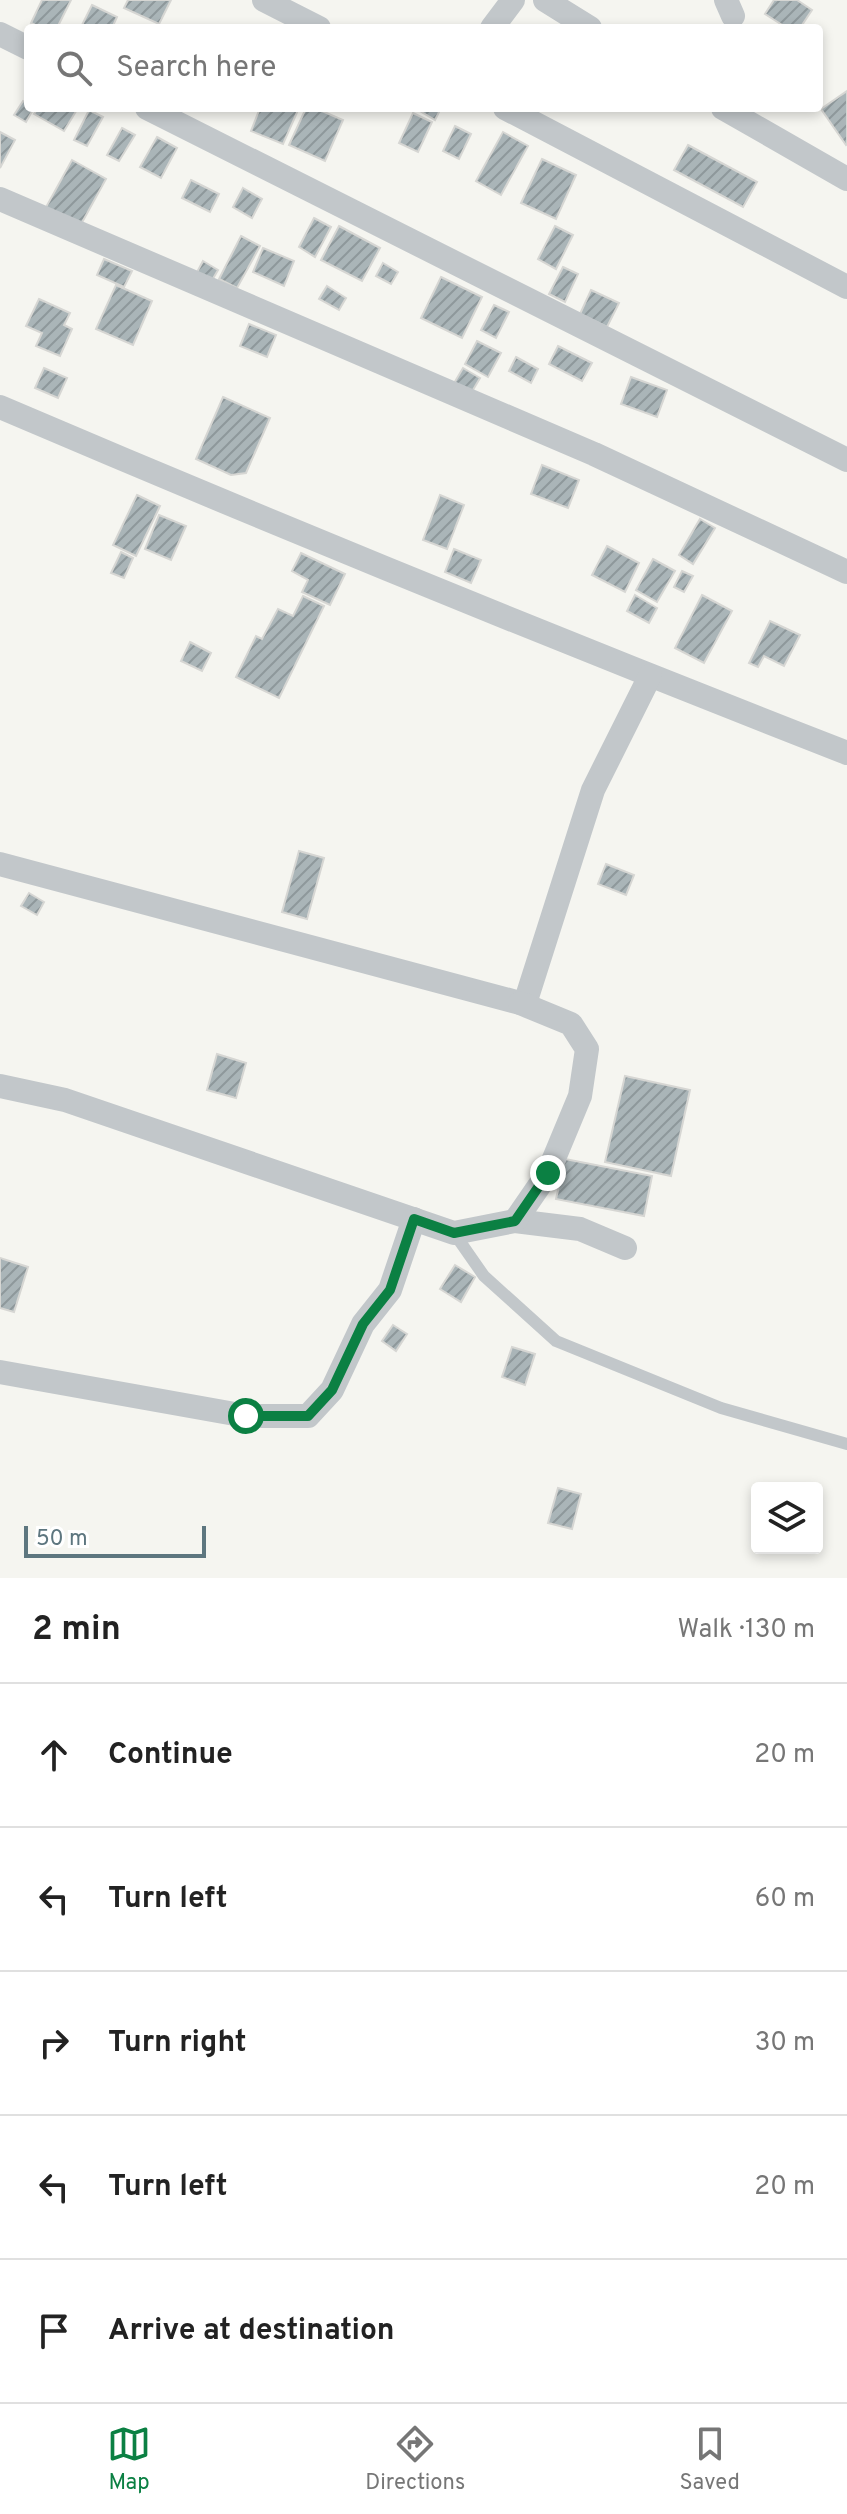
<!DOCTYPE html>
<meta charset="utf-8">
<style>
body{margin:0;font-family:Overpass,sans-serif;background:#f2f2f2;color:#222}
.controls{position:absolute;right:24px;bottom:24px;display:grid;overflow:hidden;border-radius:8px;box-shadow:0 4px 12px #0003}
.controls button{width:72px;height:72px;display:grid;place-items:center;padding:0;border:0;border-bottom:2px solid #e0e0e0;background:#fff;color:#222;font:40px sans-serif}
.scale{position:absolute;left:24px;bottom:20px;width:182px;box-sizing:border-box;padding-left:8px;border:4px solid #5d767f;border-top:0;font-size:22px;line-height:28px;white-space:nowrap;color:#5d767f;-webkit-text-stroke:6px #fff;paint-order:stroke}
.stop{position:absolute;width:24px;height:24px;margin:-18px;border:6px solid #0b8043;border-radius:50%;background:#fff}
.stop.end{background:#0b8043;border-color:#fff;box-shadow:0 2px 8px #0008}
.list{margin:0;padding:0;list-style:none}
h2{display:flex;justify-content:space-between;align-items:center;height:104px;margin:0;padding:0 32px;font-size:34px}
h2 small{font-size:26px;font-weight:400;color:#767676}
.list li{display:grid;grid-template-columns:52px 1fr auto;gap:24px;align-items:center;box-sizing:border-box;height:144px;padding:0 32px;border-top:2px solid #e0e0e0}
.list b{display:block;font-size:30px;white-space:nowrap}
.list em{font-size:26px;font-style:normal;color:#767676}
.icon{flex:none;width:44px;height:44px;fill:none;stroke:currentColor;stroke-width:2;stroke-linecap:round;stroke-linejoin:round}
.map{position:relative;flex:none;width:847px;height:1578px;overflow:hidden}
.search{position:absolute;background:#fff;box-shadow:0 4px 12px #0003;left:24px;right:24px;top:24px;height:88px;display:flex;align-items:center;gap:20px;box-sizing:border-box;padding:0 28px;border-radius:8px;color:#767676;font-size:30px}
.sheet{height:824px;background:#fff}
nav{display:flex;justify-content:space-around;align-items:center;box-sizing:border-box;height:112px;border-top:2px solid #e0e0e0;background:#fff;font-size:22px;color:#767676}
nav a{display:grid;justify-items:center;gap:4px}
nav .on{color:#0b8043}
.map>svg:first-child{display:block}
.building{fill:url(#building-hatch);stroke:#d6d6d3;stroke-width:2}
.lines{fill:none;stroke-linecap:round;stroke-linejoin:round}
.service{stroke:#c2c7ca;stroke-width:12}
.minor{stroke:#c2c7ca;stroke-width:24}
.route{stroke:#0b8043;stroke-width:10}
</style>
<div class="map">
<svg width="847" height="1578" viewBox="0 0 847 1578">
<defs>
<pattern id="building-hatch" width="6" height="6" patternUnits="userSpaceOnUse" patternTransform="scale(2)"><rect width="6" height="6" fill="#aab5b8"/><path d="M-1 1l2-2M0 6l6-6M5 7l2-2" fill="none" stroke="#8e989b"/></pattern>
</defs>
<rect width="100%" height="100%" fill="#f5f5f0"/>
<g class="building">
<path d="M42,0H71L57,28H41L31,23Z"/>
<path d="M128,0H171L159,24L124,8Z"/>
<path d="M774,0H797L812,10L800,28H787L765,14Z"/>
<path d="M92,5L117,17L112,28H89L82,25Z"/>
<path d="M847,91V144L846,145L821,109Z"/>
<path d="M23,101L28,104V108H34L26,122L14,115Z"/>
<path d="M38,108H78L64,131L34,114Z"/>
<path d="M260,108H299L283,144L251,131Z"/>
<path d="M306,108H315L343,120L325,161L289,145Z"/>
<path d="M415,108H441L435,120Z"/>
<path d="M89,110L103,117L87,146L74,140Z"/>
<path d="M413,113L432,122L418,152L399,143Z"/>
<path d="M455,126L471,134L459,159L443,151Z"/>
<path d="M122,128L135,135L119,161L107,155Z"/>
<path d="M0,132L15,140L0,168Z"/>
<path d="M503,132L528,146L501,195L476,181Z"/>
<path d="M157,137L177,148L161,178L140,167Z"/>
<path d="M688,145L757,182L743,207L674,170Z"/>
<path d="M542,159L576,175L556,219L521,203Z"/>
<path d="M72,160L106,179L79,228L45,209Z"/>
<path d="M191,180L219,194L210,212L182,198Z"/>
<path d="M243,188L262,199L252,218L233,207Z"/>
<path d="M314,218L331,227L315,257L299,247Z"/>
<path d="M339,226L380,248L362,281L321,260Z"/>
<path d="M555,226L573,235L556,269L538,259Z"/>
<path d="M241,236L260,246L237,288L219,279Z"/>
<path d="M263,248L294,261L284,286L253,272Z"/>
<path d="M104,259L132,271L124,287L97,275Z"/>
<path d="M203,261L218,270L211,282L196,274Z"/>
<path d="M383,263L398,272L391,284L376,276Z"/>
<path d="M563,267L578,274L565,302L549,294Z"/>
<path d="M441,277L482,297L462,338L421,318Z"/>
<path d="M116,285L152,301L133,345L96,329Z"/>
<path d="M327,286L346,298L339,310L319,299Z"/>
<path d="M591,290L619,303L607,327L580,314Z"/>
<path d="M39,299L70,313L64,325L72,329L60,356L36,346L42,333L26,326Z"/>
<path d="M494,305L509,312L496,338L481,330Z"/>
<path d="M249,324L276,335L267,357L240,346Z"/>
<path d="M477,341L501,353L488,377L465,364Z"/>
<path d="M558,346L592,363L582,381L549,364Z"/>
<path d="M516,357L538,369L531,383L509,371Z"/>
<path d="M44,368L67,378L58,398L35,388Z"/>
<path d="M463,368L480,378L470,395L453,385Z"/>
<path d="M631,377L667,390L657,417L621,404Z"/>
<path d="M223,397L270,418L246,473L231,475L196,459Z"/>
<path d="M542,465L579,480L568,508L531,494Z"/>
<path d="M137,495L160,506L136,556L113,545Z"/>
<path d="M440,495L464,505L447,549L423,540Z"/>
<path d="M159,515L186,526L171,560L145,549Z"/>
<path d="M700,519L715,528L693,564L679,555Z"/>
<path d="M607,546L639,563L625,592L592,575Z"/>
<path d="M454,549L481,560L471,583L445,572Z"/>
<path d="M121,552L133,558L124,578L111,573Z"/>
<path d="M301,553L345,574L330,605L302,592L308,580L292,571Z"/>
<path d="M653,559L675,571L657,602L636,590Z"/>
<path d="M682,571L693,576L684,592L674,587Z"/>
<path d="M635,595L657,608L649,623L627,611Z"/>
<path d="M702,595L732,611L704,663L675,648Z"/>
<path d="M303,596L324,606L279,698L236,677L256,636L262,639L278,609L293,616Z"/>
<path d="M770,621L800,635L784,666L764,656L758,667L749,663Z"/>
<path d="M190,642L211,653L202,671L181,661Z"/>
<path d="M299,851L324,858L307,919L282,912Z"/>
<path d="M606,864L634,875L626,895L598,884Z"/>
<path d="M29,893L44,902L37,915L21,906Z"/>
<path d="M217,1054L246,1063L236,1098L207,1090Z"/>
<path d="M625,1076L690,1090L671,1176L605,1162Z"/>
<path d="M565,1159L652,1176L644,1216L556,1199Z"/>
<path d="M0,1258L28,1267L14,1312L0,1308Z"/>
<path d="M455,1265L475,1277L461,1302L440,1289Z"/>
<path d="M393,1325L407,1334L396,1351L382,1341Z"/>
<path d="M512,1347L535,1354L525,1385L502,1377Z"/>
<path d="M558,1488L581,1494L572,1529L548,1523Z"/>
</g>
<g class="lines">
<path class="service" d="M454,1233L484,1276L556,1341L721,1408L847,1444"/>
<g class="minor">
<path d="M264,0L319,28"/>
<path d="M545,0L590,28"/>
<path d="M726,0L733,16"/>
<path d="M492,28L513,0"/>
<path d="M0,34L28,48"/>
<path d="M147,108L847,460"/>
<path d="M505,108L847,287"/>
<path d="M723,108L847,179"/>
<path d="M0,199L594,454L847,572"/>
<path d="M0,407C281,527 563,642 847,753"/>
<path d="M0,864L520,1003L527,997L593,790L650,676"/>
<path d="M0,1086L65,1100L454,1233L515,1221L580,1229L625,1248"/>
<path d="M515,1221L548,1173L580,1096L587,1049L571,1024L520,1003"/>
<path d="M0,1372L246,1416H308L332,1390L363,1324L390,1290L414,1219"/>
</g>
</g>
<g class="lines">
<path class="route" d="M246,1416H308L332,1390L363,1324L390,1290L414,1219L454,1233L515,1221L548,1173"/>
</g>
</svg>
<div class="controls">
<button><svg class="icon" aria-label="layers" viewBox="0 0 24 24"><path d="M12 4l9 5-9 5-9-5zM3 14l9 5 9-5"/></svg></button>
</div>
<div class="scale">50 m</div>
<div class="stop" style="left:246px;top:1416px"></div>
<div class="stop end" style="left:548px;top:1173px"></div>
<div class="search"><svg class="icon" aria-label="search" viewBox="0 0 24 24"><circle cx="10" cy="10" r="6"/><path d="M15 15l6 6"/></svg>Search here</div>
</div>
<section class="sheet">
<h2>2 min<small>Walk · 130 m</small></h2>
<ul class="list">
<li><svg class="icon" aria-label="ahead" viewBox="0 0 24 24"><path d="M12 20V5M6 11l6-6 6 6"/></svg><div><b>Continue</b></div><em>20 m</em></li>
<li><svg class="icon" aria-label="left" viewBox="0 0 24 24"><path d="M17 20v-9H6M10 6l-5 5 5 5"/></svg><div><b>Turn left</b></div><em>60 m</em></li>
<li><svg class="icon" aria-label="right" viewBox="0 0 24 24"><path d="M7 20v-9h11M14 6l5 5-5 5"/></svg><div><b>Turn right</b></div><em>30 m</em></li>
<li><svg class="icon" aria-label="left" viewBox="0 0 24 24"><path d="M17 20v-9H6M10 6l-5 5 5 5"/></svg><div><b>Turn left</b></div><em>20 m</em></li>
<li><svg class="icon" aria-label="arrive" viewBox="0 0 24 24"><path d="M6 21V4h12l-3 4 3 4H6"/></svg><div><b>Arrive at destination</b></div></li>
</ul>
</section>
<nav>
<a class="on"><svg class="icon" aria-label="map" viewBox="0 0 24 24"><path d="M3 6l6-2 6 2 6-2v14l-6 2-6-2-6 2zM9 4v14M15 6v14"/></svg>Map</a>
<a><svg class="icon" aria-label="directions" viewBox="0 0 24 24"><path d="M12 3l9 9-9 9-9-9zM9 14v-3h6M13 9l2 2-2 2"/></svg>Directions</a>
<a><svg class="icon" aria-label="saved" viewBox="0 0 24 24"><path d="M7 4h10v16l-5-4-5 4z"/></svg>Saved</a>
</nav>
